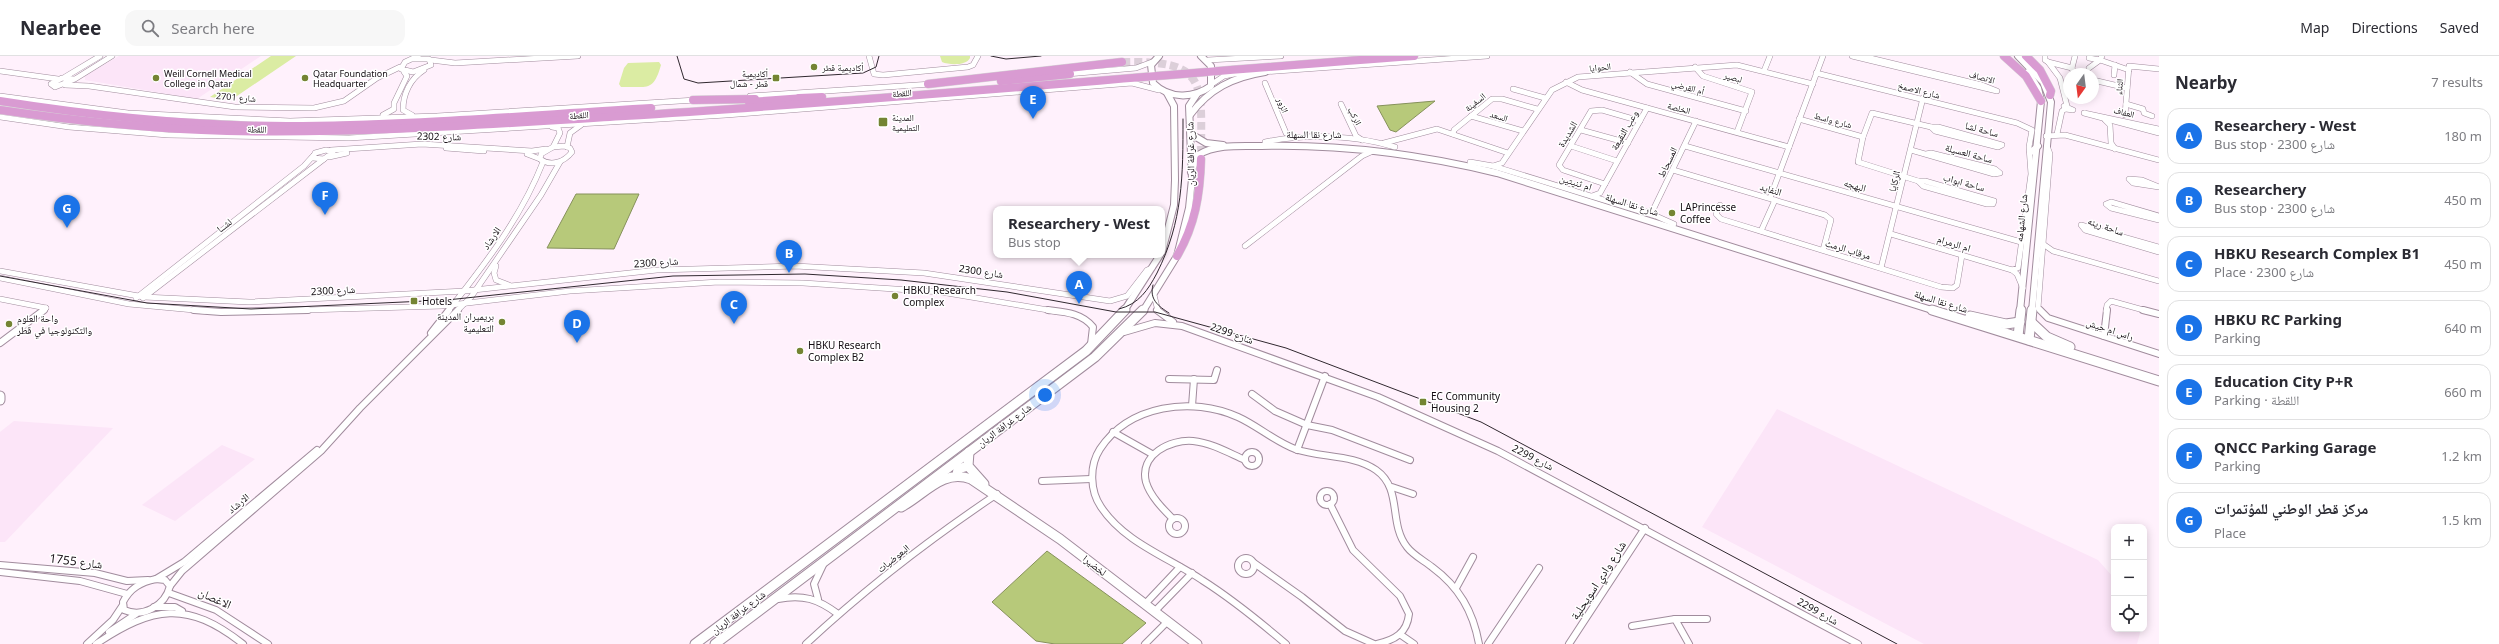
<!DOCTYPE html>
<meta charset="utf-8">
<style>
body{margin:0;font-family:"Noto Sans","Noto Naskh Arabic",sans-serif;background:#f7f7f7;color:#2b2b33}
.controls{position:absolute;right:12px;bottom:12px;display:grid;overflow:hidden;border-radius:8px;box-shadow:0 2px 10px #0003}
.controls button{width:36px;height:36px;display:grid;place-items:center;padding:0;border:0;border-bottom:1px solid #e1e1e2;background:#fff;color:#2b2b33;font:20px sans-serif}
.compass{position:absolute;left:2063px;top:12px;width:36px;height:36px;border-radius:50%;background:#fff;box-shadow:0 2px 10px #0003;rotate:194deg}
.you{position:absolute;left:1045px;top:339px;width:14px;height:14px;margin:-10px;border:3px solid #fff;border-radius:50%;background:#1a73e8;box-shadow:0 0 0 6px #1a73e833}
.badge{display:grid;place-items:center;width:26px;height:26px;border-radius:50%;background:#1a73e8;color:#fff;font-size:13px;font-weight:700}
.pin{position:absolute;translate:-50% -33px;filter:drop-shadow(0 1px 2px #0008)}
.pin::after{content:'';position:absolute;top:21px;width:14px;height:12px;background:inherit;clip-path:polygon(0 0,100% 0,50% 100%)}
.popup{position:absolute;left:993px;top:150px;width:172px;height:52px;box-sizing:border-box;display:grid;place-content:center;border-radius:8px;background:#fff;filter:drop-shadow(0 1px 3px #0005);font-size:13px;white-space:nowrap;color:#7c7c81}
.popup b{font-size:15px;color:#2b2b33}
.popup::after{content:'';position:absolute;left:50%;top:100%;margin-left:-8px;border:8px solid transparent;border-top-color:#fff}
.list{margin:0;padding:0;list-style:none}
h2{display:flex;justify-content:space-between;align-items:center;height:52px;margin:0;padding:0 16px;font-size:17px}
h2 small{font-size:13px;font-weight:400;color:#7c7c81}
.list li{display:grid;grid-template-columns:26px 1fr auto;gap:12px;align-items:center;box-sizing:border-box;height:56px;margin:0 8px 8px;padding:0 8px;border:1px solid #e1e1e2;border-radius:12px}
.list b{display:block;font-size:15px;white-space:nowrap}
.list p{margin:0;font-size:13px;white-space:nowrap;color:#7c7c81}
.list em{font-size:13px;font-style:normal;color:#7c7c81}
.icon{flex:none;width:22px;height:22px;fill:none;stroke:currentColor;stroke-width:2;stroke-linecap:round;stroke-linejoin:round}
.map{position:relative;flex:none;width:2159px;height:588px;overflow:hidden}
header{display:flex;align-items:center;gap:24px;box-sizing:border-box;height:56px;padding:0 20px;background:#fff;border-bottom:1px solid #e1e1e2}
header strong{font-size:19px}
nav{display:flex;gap:22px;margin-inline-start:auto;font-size:14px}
.search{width:280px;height:36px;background:#f7f7f7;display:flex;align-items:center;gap:10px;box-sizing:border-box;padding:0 14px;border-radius:12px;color:#7c7c81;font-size:15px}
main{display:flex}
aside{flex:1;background:#fff}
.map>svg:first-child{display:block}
.built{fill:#fce5f8}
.green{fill:#dbeca3}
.water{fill:#b7c97a;stroke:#86915b}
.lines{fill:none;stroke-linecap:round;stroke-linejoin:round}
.primary-tunnel{stroke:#dccfd9;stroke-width:8;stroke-dasharray:8 4;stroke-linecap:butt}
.street-far1-casing{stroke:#a18c9d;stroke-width:6}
.street-casing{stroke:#a18c9d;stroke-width:8}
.secondary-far1-casing{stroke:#a18c9d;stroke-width:8}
.secondary-casing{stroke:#a18c9d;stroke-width:11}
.primary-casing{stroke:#d5d4d5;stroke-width:9}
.street-far1{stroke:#fff;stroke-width:5}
.street{stroke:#fff;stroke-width:6}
.secondary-far1{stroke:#fff;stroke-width:6}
.secondary{stroke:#fff;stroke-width:9}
.primary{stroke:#d99bd2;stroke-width:8}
.tram{stroke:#30282f;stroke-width:1}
.poi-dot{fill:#748433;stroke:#fff;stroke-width:1.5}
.labels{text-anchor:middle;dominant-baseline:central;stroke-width:3;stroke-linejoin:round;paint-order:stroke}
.far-poi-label{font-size:9px;fill:#150e14;stroke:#fff;text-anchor:start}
.far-street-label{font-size:9px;fill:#150e14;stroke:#fff}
.street-label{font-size:10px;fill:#150e14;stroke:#fff}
.poi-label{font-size:10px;fill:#150e14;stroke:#fff;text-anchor:start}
.near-street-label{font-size:12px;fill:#150e14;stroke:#fff}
</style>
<header>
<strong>Nearbee</strong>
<div class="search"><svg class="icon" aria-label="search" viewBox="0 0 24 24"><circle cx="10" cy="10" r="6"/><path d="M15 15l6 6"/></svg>Search here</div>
<nav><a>Map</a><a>Directions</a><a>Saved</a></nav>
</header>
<main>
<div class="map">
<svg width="2159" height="588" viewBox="0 0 2159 588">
<rect width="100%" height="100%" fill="#fff1fc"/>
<g class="built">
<path d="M119,0H261L197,43L85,24V20Z"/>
<path d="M1777,353L2098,504L2114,522V573H2141L2137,588H1924L1702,471Z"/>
<path d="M14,365L113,372L5,486H0V376Z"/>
<path d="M222,389L255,403L175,465L142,449Z"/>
</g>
<g class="green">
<path d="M271,0H296L231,44L210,41Z"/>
<path d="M940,0H970V2C966,10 949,9 942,6Z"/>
<path d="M659,6L661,9C653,37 647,30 621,31L619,28L624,12L628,7Z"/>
</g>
<g class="water">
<path d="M1435,45L1396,76L1390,74L1377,50Z"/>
<path d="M576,138H639L614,193L547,192Z"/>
<path d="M1047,495L1146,567L1122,588H1055L1036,585L992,546Z"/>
</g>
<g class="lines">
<path class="primary-tunnel" d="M1122,6C1210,4 1201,27 1201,103"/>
<defs>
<g id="street-far1">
<path d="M869,0L874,18L883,19L968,11L973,9L978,0"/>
<path d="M1852,0L1997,35L1982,29L1862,0"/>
<path d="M2045,0V4L2048,6L2072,12"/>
<path d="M2089,2L2100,4L2102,0"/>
<path d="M412,3H429L431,9L413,16L401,13L405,6L418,0"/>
<path d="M431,4L455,7L578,0"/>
<path d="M1208,4L1281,0"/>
<path d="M2048,6L2060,22L2067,50"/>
<path d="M1695,11L1703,20L1752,36L1737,76"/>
<path d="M2089,12L2100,4L2129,14"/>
<path d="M0,15L58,23"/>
<path d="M1764,15L1770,0"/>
<path d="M1630,16L1647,28L1746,55"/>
<path d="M1816,17L2017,67L2032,74L2029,91L2031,118L2018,212L2012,214L1891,178"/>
<path d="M1067,18L1136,12L1152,6"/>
<path d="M2074,18L2072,12L2075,0"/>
<path d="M2114,19L2115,9"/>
<path d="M65,21L100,0"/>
<path d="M74,23L62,22L51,28L55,31L75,23L112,0"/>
<path d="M2093,24L2127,32"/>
<path d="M1566,26L1582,34L1789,91"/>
<path d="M1265,27L1286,77L1292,81"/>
<path d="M1212,28L1224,20L1234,18L1487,0"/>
<path d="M65,29L89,30L235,51L314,52L344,45L377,22L400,11"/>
<path d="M1513,33L1545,42"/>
<path d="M0,40L128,57L290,65L437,60L696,44"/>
<path d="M750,40L932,28"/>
<path d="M1341,48L1356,80L1362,84"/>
<path d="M2126,48L2143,53L2144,57L2152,60"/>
<path d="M2064,50L2073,54L2066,53Z"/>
<path d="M383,59L394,53V47L407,20L404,16"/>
<path d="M412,59L403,54C403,38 410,23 424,14"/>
<path d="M2125,59L2129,10L2159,13"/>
<path d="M1471,60L1523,75"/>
<path d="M0,61L69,71L168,79L349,82L726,59L1132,27L1159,34"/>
<path d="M1799,63L1863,81"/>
<path d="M2105,64L2110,69L2111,87L2115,93"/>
<path d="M552,71L558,72L560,77L553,91"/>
<path d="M1931,71H1938L2002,89L1998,91L1935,75Z"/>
<path d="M2159,73L2084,57L2159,77"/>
<path d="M1581,74L1628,87"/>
<path d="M1453,78L1454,74L1492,43H1502L1537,53"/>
<path d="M2057,78L2062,55L2065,53"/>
<path d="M2046,80L2065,79L2159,104"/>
<path d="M1265,86C1307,77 1354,79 1395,91"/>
<path d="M1384,87L1437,73L1508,97"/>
<path d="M564,90L570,92L572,96C564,106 551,111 540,103L541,98L553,91Z"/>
<path d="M1571,90L1617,105"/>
<path d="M1685,90L2021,186"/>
<path d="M567,91L570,77L581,69"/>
<path d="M446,92L484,95"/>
<path d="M326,94L333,96L324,103L313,102L315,97Z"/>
<path d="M331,94L422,88L532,95L546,93"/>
<path d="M1911,94L1994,118L2000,117L1995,113L1931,97L1926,98"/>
<path d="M527,98L540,103"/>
<path d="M329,101L347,97"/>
<path d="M1470,106L1493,110L1656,160L1674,168"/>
<path d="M1493,110L1502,107L1552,34L1578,21L1737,9L1813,28"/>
<path d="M1673,114L1825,159L1831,164L1823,194"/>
<path d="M2129,123L2142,124L2159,131L2133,127Z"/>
<path d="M1918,125H1925L1994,145L1993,148H1987L1923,130Z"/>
<path d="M1918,125L1858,106L1863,81L1872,57L1931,71"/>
<path d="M1605,128L1563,114L1559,109L1591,55L1602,54L1640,65"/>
<path d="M1592,140L1600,137L1647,52"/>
<path d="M1770,142L1823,0"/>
<path d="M1720,149L1716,158L1721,163L1941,231L1953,232L1957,229L1962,199"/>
<path d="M1646,156L1653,154L1696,65"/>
<path d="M2159,160L2111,146L2106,148L2111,152L2159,164"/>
<path d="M1761,175L1775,144"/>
<path d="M2043,188L2053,195L2159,225"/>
<path d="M1245,190L1362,100L1373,95"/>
<path d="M2159,191L2081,169L2085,174L2159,196"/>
<path d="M496,210L494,217L496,224L509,229"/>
<path d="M1881,212L1923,42"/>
<path d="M2012,214L2017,218L2023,232"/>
<path d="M0,215L144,241L249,246L465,235L657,214L795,210L924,217L1110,245L1127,240L1147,214L1152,212"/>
<path d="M0,222L129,248L205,255"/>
<path d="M1154,239L1158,255"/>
<path d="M136,242L304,110L313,100"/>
<path d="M143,242L324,103"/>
<path d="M0,243L46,252"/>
<path d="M43,255L46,252"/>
<path d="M271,255L442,250L570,235L719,226L803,227L941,236L1054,255"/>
<path d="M448,255C485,208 521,162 543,106"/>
<path d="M457,255L471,241L541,139L560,106"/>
<path d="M2041,255L2038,252L2050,98L2047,90"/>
<path d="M2106,255L2107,249L2111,245L2147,255"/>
</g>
<g id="street">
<path d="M194,254L221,256L308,254"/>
<path d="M1048,254C1065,256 1082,257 1093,271L1091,288"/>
<path d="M1157,254L1173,266"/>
<path d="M2040,254L2048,262L2159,298"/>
<path d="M2143,254L2159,258"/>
<path d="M1124,276L1155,267L1182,270L1378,341L1498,395L1858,588"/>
<path d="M431,277L449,254"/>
<path d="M2104,280L2107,254"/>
<path d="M0,287L44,254"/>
<path d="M1169,323L1214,324L1217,314"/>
<path d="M1252,338L1275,355L1307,369L1332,374L1410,404"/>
<path d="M1192,350L1194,323"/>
<path d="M1113,376L1152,398"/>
<path d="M1297,394L1325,320"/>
<circle cx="1252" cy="403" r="7"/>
<path d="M1042,425L1091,423"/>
<path d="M1392,431L1413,438"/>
<circle cx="1327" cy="442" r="7"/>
<path d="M1330,448L1353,494L1400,540L1409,558C1407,577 1395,584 1377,588"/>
<circle cx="1177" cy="470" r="8"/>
<path d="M1173,463C1163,453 1150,440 1146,426C1139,399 1170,383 1193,385C1212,387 1229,397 1245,404"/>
<circle cx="1246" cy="510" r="8"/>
<path d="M1254,507L1302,541L1345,575L1374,588"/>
<path d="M0,509L95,517L127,525L148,524"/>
<path d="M0,516L80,525L127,538"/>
<path d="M156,523L184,506L317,394"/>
<path d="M156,523L165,524L170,530C165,550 143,562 124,554L123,546C130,532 141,526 156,523Z"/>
<path d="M170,530L182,515L321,395L360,352L458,254"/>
<path d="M1456,532L1473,501"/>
<path d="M169,537L216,554L268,588"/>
<path d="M778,543C803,538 818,543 838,558"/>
<path d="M818,543L814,528L823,509"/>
<path d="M1145,548L1180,511"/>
<path d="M154,551H175L182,555"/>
<path d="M1155,555L1192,517"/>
<path d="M1675,563H1707"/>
<path d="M1632,570L1675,563L1689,588"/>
<path d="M109,576L136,558"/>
<path d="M1401,579L1414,588"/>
<path d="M87,588L113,564L123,549"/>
<path d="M96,588C153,550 187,544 243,588"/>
<path d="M806,588C865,533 930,483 997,438"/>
<path d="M1145,588L1168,565"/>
<path d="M1286,588C1259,565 1232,543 1202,524C1168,501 1125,487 1101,451C1090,435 1089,410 1100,393C1129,349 1192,340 1238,361C1258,370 1274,385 1295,393C1321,402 1353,398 1376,414C1403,433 1388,467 1407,491C1413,499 1423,504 1432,511C1459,531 1473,555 1479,588"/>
<path d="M1488,588L1539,512"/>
<path d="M1569,588L1645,472"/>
</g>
<g id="secondary-far1">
<path d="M1159,0L1151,9L1153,27C1169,43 1193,43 1211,30V10L1201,0"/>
<path d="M2018,0L2043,26L2051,46L2032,255"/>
<path d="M1190,59C1209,33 1233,21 1265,16"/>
<path d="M1191,78L1206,87L1223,89"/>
<path d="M2031,96L2038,90"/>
<path d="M1191,116L1198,99C1216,88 1240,90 1261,90C1342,88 1419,98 1497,117L1935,255"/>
<path d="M1162,196L1174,149L1175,124L1174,50L1167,37"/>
<path d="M1124,255L1160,199"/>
<path d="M1143,255L1177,200L1189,152L1192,123L1189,50L1197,38"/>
<path d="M2020,255L2041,45L2038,32L2028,16"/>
</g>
<g id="secondary">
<path d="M1932,254L2159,325"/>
<path d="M1970,260L2006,268L2020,266"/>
<path d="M2031,266L2047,281L2070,291"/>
<path d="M2018,280L2021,254"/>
<path d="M2029,284L2032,254"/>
<path d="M0,340V344"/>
<path d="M969,396L968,410L984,428"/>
<path d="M957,419L958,413L968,410"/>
<path d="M901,451C924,439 943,412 971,423L1060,483L1197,588"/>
<path d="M695,588L1086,295L1125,254"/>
<path d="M715,588L1095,301L1143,254"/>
</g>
<g id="primary">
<path d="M2004,0L2026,20L2041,45"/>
<path d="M2026,0L2040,14L2051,35L2050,39"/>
<path d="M1001,25L1070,18"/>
<path d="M928,28L1122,6"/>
<path d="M799,42L822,41"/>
<path d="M693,44L755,43"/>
<path d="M0,45C95,60 191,70 287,70C409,70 530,59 651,52"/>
<path d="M749,46L804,42"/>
<path d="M0,54C75,65 151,73 227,75C360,78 493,68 625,60C889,44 1151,19 1414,0"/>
<path d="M1177,200C1195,169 1200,139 1201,103"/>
</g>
</defs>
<use href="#street-far1" class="street-far1-casing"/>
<use href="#street" class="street-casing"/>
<use href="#secondary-far1" class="secondary-far1-casing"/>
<use href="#secondary" class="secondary-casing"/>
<use href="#primary" class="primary-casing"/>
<use href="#street-far1" class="street-far1"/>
<use href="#street" class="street"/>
<use href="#secondary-far1" class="secondary-far1"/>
<use href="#secondary" class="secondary"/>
<use href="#primary" class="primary"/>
<g class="tram">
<path d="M677,0L684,23L698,27L863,17L876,11L879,0"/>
<path d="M991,0L1006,3L1041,0"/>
<path d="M0,220L147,247L251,253L447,244L673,220L805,218L901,224L1007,236L1116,256H1155L1286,292L1481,366L1897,588"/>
<path d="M1153,229C1149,243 1158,250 1169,257"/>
<path d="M1119,253C1139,248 1148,234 1157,217C1183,165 1183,120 1183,63"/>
</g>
</g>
<g class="poi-dot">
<circle cx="814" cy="11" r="4"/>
<circle cx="156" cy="22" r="4"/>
<circle cx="305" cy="22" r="4"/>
<rect x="772" y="18" width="8" height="8" rx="2"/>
<rect x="878" y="61" width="10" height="10" rx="2"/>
<circle cx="1672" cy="157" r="4"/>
<circle cx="895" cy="240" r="4"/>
<rect x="410" y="241" width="8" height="8" rx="2"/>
<circle cx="502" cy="266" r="4"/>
<circle cx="9" cy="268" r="4"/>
<circle cx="800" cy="295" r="4"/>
<rect x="1419" y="342" width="8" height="8" rx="2"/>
</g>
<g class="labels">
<g class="far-poi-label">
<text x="822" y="11">أكاديمية قطر</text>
<text x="164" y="17">Weill Cornell Medical<tspan x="164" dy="10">College in Qatar</tspan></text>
<text x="313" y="17">Qatar Foundation<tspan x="313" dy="10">Headquarter</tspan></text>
<text x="768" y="17" text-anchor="end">أكاديمية<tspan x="768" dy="10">قطر - شمال</tspan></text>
<text x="892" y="61">المدينة<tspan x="892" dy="10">التعليمية</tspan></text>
</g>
<g class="far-street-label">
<text transform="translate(1600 11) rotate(-6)">الحوايا</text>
<text transform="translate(1733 21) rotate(15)">لبصير</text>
<text transform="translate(1982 21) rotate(15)">الانصاف</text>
<text transform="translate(1688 31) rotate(15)">أم القرضي</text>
<text transform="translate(2119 31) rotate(-86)">الثناء</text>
<text transform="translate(1919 34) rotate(14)">شارع الاصمخ</text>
<text transform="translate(902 37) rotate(-5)">اللقطة</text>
<text transform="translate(236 41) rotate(4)">شارع 2701</text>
<text transform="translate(1475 46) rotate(-39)">السفينة</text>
<text transform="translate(1283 49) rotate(67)">الزور</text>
<text transform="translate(1679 52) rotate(15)">الخلصة</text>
<text transform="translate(2124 56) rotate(14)">العفاف</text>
<text transform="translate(579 59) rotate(-4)">اللقطة</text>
<text transform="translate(1355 60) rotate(63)">الركب</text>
<text transform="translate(1499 60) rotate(17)">السعد</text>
<text transform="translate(1833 64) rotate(15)">شارع واسط</text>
<text transform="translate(257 73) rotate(1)">اللقطة</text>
</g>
<g class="street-label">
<text transform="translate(1982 73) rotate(15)">ساحة لشا</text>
<text transform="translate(1624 74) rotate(-60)">وعب النقيعة</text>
<text x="1314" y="78">شارع نقا السهلة</text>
<text transform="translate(1567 78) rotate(-59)">الشديدة</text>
<text transform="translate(439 80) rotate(1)">شارع 2302</text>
<text transform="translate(1969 97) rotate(15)">ساحة العسيلة</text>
<text transform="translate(1190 98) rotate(-91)">شارع غرافة الريان</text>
<text transform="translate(1667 106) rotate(-64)">المسحاط</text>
<text transform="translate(1894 125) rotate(-77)">الركايا</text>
<text transform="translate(1576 126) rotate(17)">ام ثنيتين</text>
<text transform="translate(1964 126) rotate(15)">ساحة ابواب</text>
<text transform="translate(1855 129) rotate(16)">البهجه</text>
<text transform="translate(1771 133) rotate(17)">النفايد</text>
<text transform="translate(1632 148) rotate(17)">شارع نقا السهلة</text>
<text transform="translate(2021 162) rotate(-84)">شارع الشهامه</text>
<text transform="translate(224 169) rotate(-38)">لشــا</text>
<text transform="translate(2106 170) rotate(19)">ساحة رينه</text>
<text transform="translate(491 182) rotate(-56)">الارشاد</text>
<text transform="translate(1954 187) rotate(17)">ام الرمرام</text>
<text transform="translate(1848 193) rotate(17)">مرقاب الرمث</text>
<text transform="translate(656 206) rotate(-4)">شارع 2300</text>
<text transform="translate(981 215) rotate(8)">شارع 2300</text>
<text transform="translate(333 234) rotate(-3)">شارع 2300</text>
<text transform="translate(1941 245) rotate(17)">شارع نقا السهلة</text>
<text transform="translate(2110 273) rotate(18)">راس ام حيش</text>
<text transform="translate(1232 277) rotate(19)">شارع 2299</text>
<text transform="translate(1004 369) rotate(-37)">شارع غرافة الريان</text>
<text transform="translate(1533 401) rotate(27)">شارع 2299</text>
<text transform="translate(238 447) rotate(-40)">الارشاد</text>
<text transform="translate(893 502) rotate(-39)">البعوضيات</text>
<text transform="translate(1095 509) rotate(38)">لخضيرا</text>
<text transform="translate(1818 555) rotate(29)">شارع 2299</text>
<text transform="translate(738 556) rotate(-37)">شارع غرافة الريان</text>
</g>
<g class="poi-label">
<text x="1680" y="151">LAPrincesse<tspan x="1680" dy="12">Coffee</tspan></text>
<text x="903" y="234">HBKU Research<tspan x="903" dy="12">Complex</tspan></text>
<text x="422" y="245">Hotels</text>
<text x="494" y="260" text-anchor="end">بريميران المدينة<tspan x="494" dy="12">التعليمية</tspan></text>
<text x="17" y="262">واحة العلوم<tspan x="17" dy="12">والتكنولوجيا في قطر</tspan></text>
<text x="808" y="289">HBKU Research<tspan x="808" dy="12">Complex B2</tspan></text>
<text x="1431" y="340">EC Community<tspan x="1431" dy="12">Housing 2</tspan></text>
</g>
<g class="near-street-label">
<text transform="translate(76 505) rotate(7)">شارع 1755</text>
<text transform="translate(1598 524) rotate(-57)">شارع وادي اسويحلية</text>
<text transform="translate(215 542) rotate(24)">الاغصان</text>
</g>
</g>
</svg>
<div class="controls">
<button>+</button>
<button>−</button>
<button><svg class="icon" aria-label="locate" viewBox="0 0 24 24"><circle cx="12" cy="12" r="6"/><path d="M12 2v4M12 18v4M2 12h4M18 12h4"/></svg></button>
</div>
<svg class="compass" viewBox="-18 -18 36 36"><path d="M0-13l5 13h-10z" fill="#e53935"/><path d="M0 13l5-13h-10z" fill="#7c7c81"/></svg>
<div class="you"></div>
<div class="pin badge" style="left:1079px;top:248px">A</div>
<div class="popup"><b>Researchery - West</b>Bus stop</div>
<div class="pin badge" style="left:789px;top:217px">B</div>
<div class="pin badge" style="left:734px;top:268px">C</div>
<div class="pin badge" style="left:577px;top:287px">D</div>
<div class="pin badge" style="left:1033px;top:63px">E</div>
<div class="pin badge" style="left:325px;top:159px">F</div>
<div class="pin badge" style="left:67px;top:172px">G</div>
</div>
<aside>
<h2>Nearby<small>7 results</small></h2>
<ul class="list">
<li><span class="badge">A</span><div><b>Researchery - West</b><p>Bus stop · شارع 2300</p></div><em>180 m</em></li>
<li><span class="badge">B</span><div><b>Researchery</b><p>Bus stop · شارع 2300</p></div><em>450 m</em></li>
<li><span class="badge">C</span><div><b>HBKU Research Complex B1</b><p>Place · شارع 2300</p></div><em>450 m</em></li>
<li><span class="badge">D</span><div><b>HBKU RC Parking</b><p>Parking</p></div><em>640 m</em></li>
<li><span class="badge">E</span><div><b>Education City P+R</b><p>Parking · اللقطة</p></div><em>660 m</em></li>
<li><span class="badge">F</span><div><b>QNCC Parking Garage</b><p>Parking</p></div><em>1.2 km</em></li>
<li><span class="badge">G</span><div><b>مركز قطر الوطني للمؤتمرات</b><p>Place</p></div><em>1.5 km</em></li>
</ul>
</aside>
</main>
